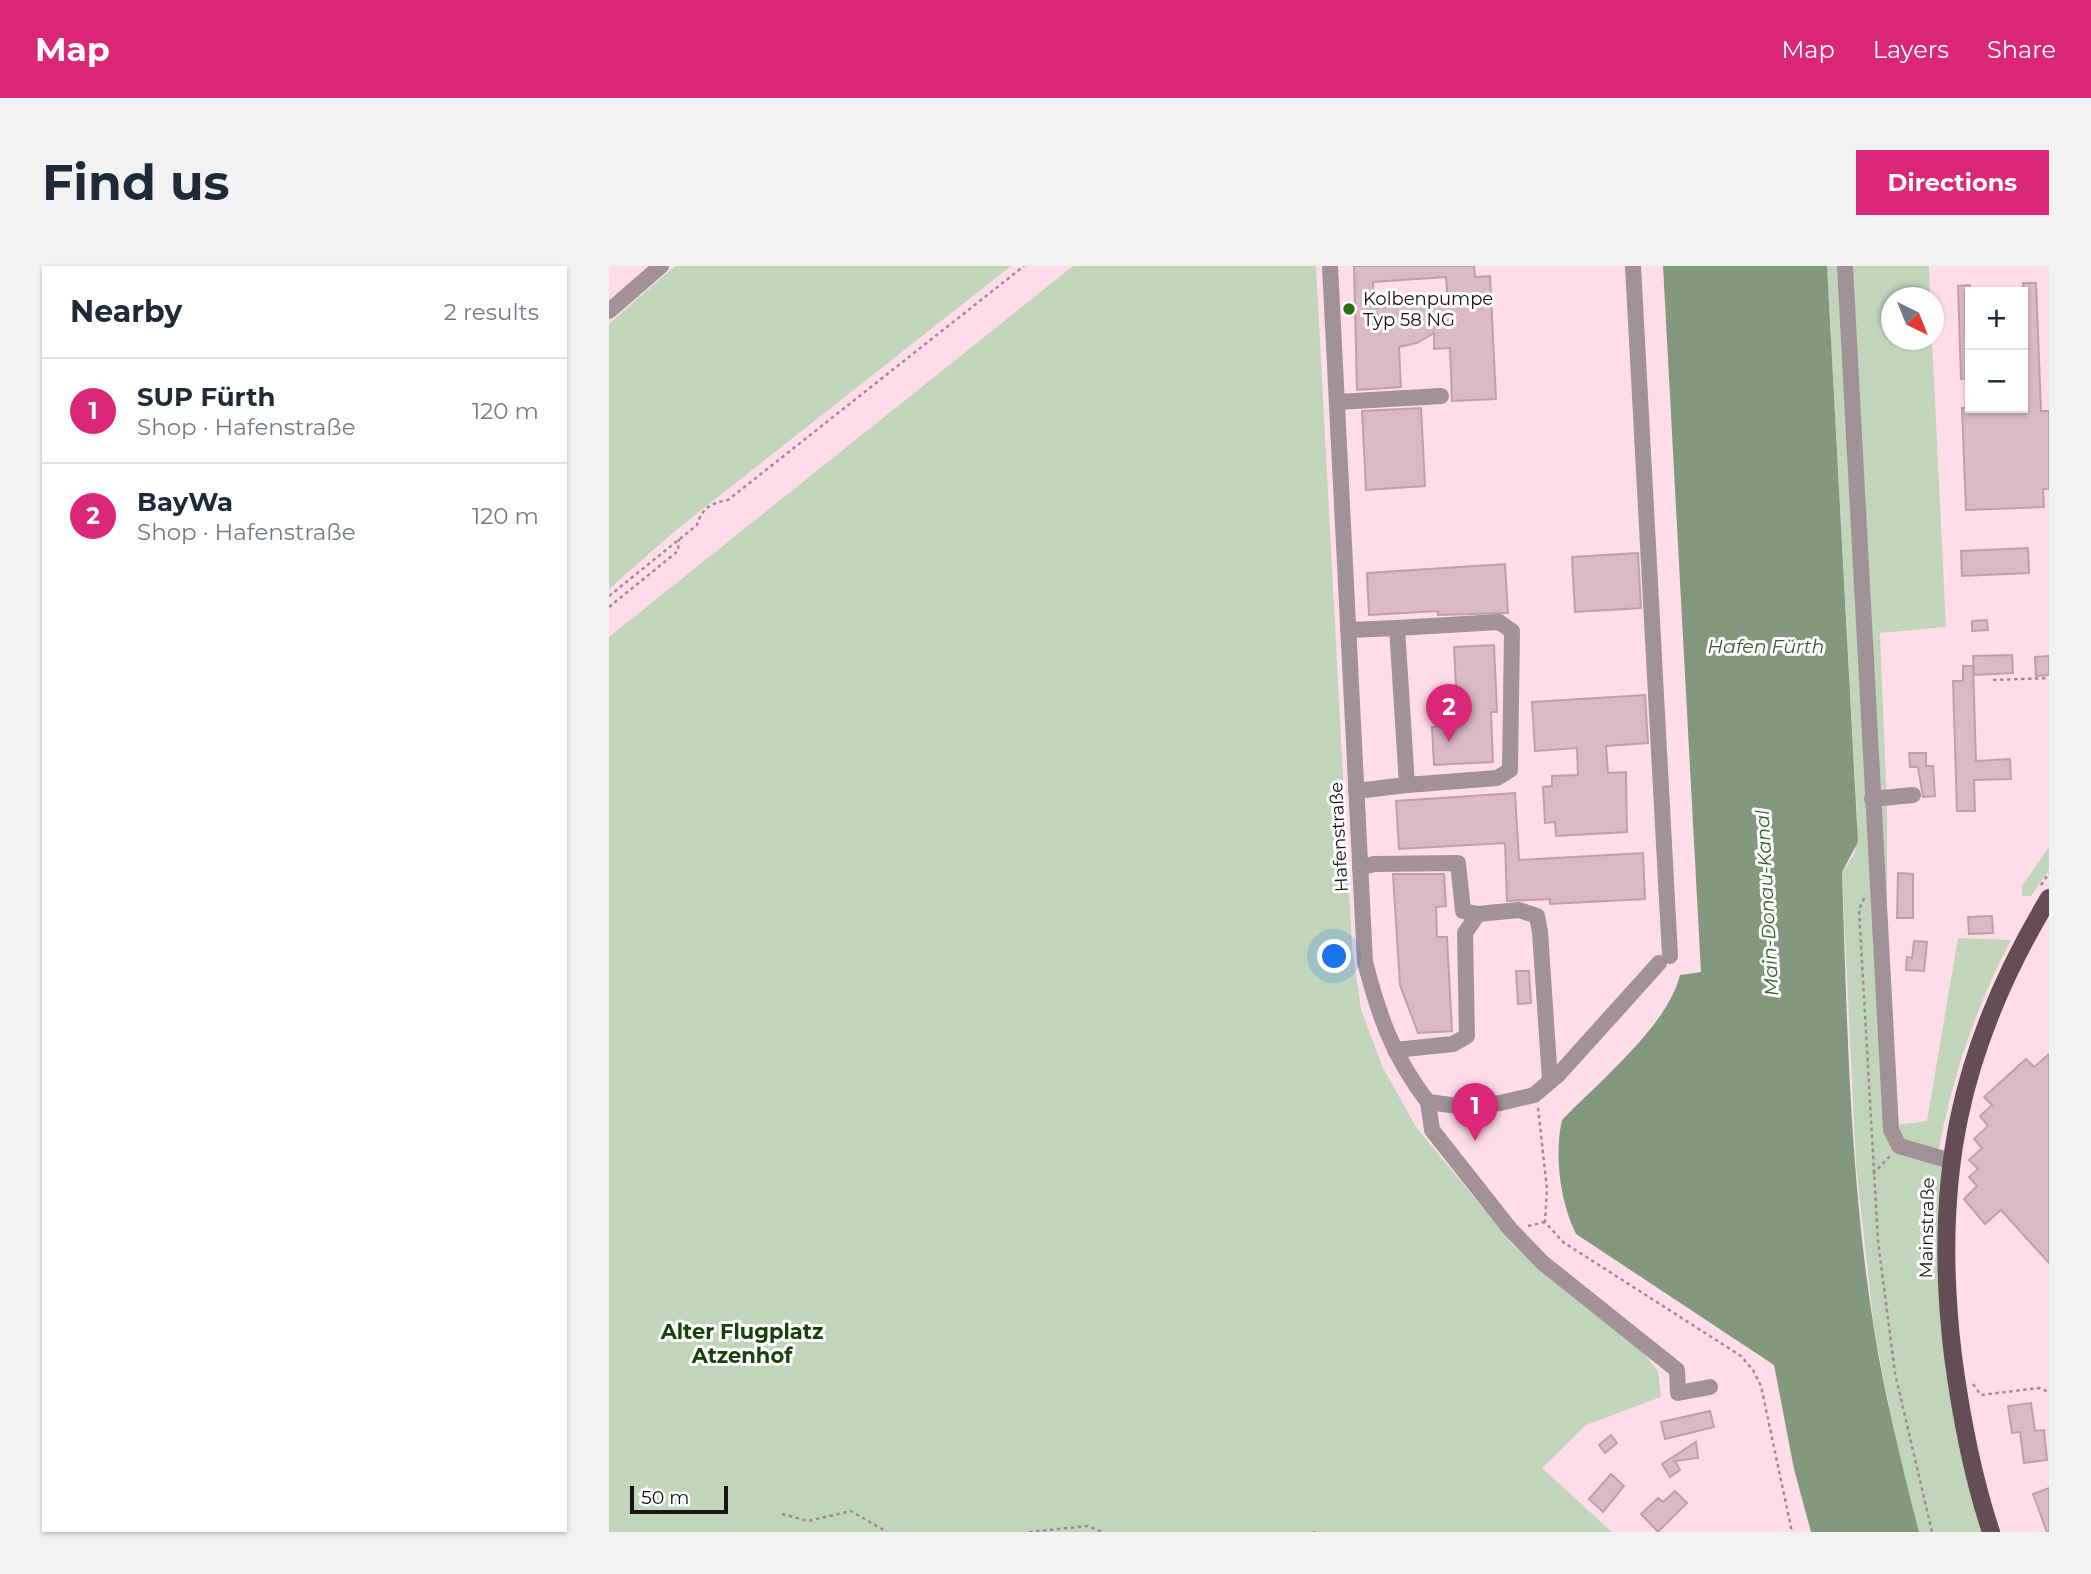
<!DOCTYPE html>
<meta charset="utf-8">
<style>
body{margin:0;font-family:Montserrat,sans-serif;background:#f2f2f3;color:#1f2937}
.controls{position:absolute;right:21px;top:21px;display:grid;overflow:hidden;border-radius:0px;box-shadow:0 2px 5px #0004}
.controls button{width:63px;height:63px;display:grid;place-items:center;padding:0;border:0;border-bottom:2px solid #e0e1e3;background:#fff;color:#1f2937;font:35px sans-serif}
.compass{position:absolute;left:1272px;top:21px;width:63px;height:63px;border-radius:50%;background:#fff;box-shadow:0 2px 5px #0004;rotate:137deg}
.scale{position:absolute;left:21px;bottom:18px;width:98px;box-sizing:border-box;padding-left:7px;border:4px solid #1c1115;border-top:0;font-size:19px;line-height:24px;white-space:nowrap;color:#1c1115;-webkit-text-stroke:5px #fff;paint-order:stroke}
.you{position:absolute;left:726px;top:691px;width:24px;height:24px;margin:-18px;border:5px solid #fff;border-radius:50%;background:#1a73e8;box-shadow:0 0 0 10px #1a73e833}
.badge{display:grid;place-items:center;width:46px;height:46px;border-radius:50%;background:#db2777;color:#fff;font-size:23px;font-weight:700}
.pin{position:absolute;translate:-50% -58px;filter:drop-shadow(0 2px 4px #0008)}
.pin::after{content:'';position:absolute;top:37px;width:24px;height:21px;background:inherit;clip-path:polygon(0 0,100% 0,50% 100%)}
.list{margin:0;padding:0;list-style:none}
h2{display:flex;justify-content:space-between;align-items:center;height:91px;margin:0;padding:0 28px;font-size:30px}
h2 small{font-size:23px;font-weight:400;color:#747a83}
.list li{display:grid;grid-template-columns:46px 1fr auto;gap:21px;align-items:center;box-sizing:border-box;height:105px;padding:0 28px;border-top:2px solid #e0e1e3}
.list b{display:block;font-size:26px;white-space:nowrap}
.list p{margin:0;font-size:23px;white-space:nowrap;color:#747a83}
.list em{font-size:23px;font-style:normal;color:#747a83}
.map{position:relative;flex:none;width:1440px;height:1266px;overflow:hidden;border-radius:0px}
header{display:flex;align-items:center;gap:42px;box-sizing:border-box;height:98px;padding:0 35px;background:#db2777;color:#fff}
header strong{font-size:33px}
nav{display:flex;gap:38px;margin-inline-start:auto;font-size:24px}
.intro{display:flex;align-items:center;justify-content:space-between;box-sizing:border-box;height:168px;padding:0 42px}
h1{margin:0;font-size:49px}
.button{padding:18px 32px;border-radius:0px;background:#db2777;color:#fff;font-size:24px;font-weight:700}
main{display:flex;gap:42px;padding:0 42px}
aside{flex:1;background:#fff;border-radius:0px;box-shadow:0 2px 5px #0004}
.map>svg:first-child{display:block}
.green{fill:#c1d5bb}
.water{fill:#83997d}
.building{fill:#dabac5;stroke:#bfa0aa;stroke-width:2;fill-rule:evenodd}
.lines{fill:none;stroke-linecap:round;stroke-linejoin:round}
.path{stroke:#a18991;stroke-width:2.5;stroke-dasharray:3.5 3.5;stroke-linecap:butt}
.minor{stroke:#a09297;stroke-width:16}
.major{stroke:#644d55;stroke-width:18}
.poi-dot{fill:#297010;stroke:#fff;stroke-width:2.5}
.labels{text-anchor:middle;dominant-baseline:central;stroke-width:6;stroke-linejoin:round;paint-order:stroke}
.poi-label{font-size:18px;fill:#1c1115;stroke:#fff;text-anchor:start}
.street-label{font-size:18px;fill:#1c1115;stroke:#fff}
.water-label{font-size:19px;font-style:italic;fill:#3a5c31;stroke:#fff}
.quarter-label{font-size:21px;font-weight:bold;fill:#164308;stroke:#fff}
</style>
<header>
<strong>Map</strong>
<nav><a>Map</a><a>Layers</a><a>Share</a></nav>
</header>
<div class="intro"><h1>Find us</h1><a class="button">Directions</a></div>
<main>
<aside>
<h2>Nearby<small>2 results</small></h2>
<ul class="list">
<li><span class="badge">1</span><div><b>SUP Fürth</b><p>Shop · Hafenstraße</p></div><em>120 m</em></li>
<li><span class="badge">2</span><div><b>BayWa</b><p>Shop · Hafenstraße</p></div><em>120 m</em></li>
</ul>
</aside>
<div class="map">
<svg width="1440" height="1266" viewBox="0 0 1440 1266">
<rect width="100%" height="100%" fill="#ffdde8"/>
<g class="green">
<path d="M66,0H402L67,264L0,323V58Z"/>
<path d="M464,0H707L743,680L752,743L773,800L807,861L904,979L1031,1083L1049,1105L1052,1131L977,1159L933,1202L1003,1266H0V371Z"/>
<path d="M1218,0H1320L1321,31L1282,32V74H1323L1337,361L1271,367L1278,542V664L1288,859L1318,855L1349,672L1402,674C1365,744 1342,815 1328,893L1342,895L1339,1044L1382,1266H1310L1285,1167L1265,1062L1247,899L1233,606L1246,587L1248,550Z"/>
<path d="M1440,581V604L1422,630H1413V620Z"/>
</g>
<path class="water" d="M1054,0H1218L1249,576L1233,606C1238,758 1241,913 1265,1063C1276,1132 1293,1199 1310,1266H1202L1185,1203L1165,1099L967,968C951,936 945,889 953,854C990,816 1059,759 1071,709L1092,706Z"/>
<g class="building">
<path d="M745,0H865L866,11L881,10L887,133L843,135L841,82L825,83V67L808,77L790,81L792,121L748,124ZM837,11L839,38L811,39L805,35L795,36L791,40L765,42L764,16Z"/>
<path d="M1414,17H1427L1432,145H1440V223H1434L1435,241L1357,244L1353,142H1414Z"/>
<path d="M1361,19V112L1352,113L1349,20Z"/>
<path d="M812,142L816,220L757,224L753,145Z"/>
<path d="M1419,282L1420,307L1353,310L1352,285Z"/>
<path d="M1029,287L1032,342L966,346L963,291Z"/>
<path d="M896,298L899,347L829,349V345L760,349L758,307Z"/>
<path d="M1378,354L1379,364L1363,365V355Z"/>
<path d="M885,379L888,446H882L884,496L825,499L823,461L849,460L845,381Z"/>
<path d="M1403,389L1404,407L1365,409L1364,390Z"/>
<path d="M1440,390V409L1427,410L1426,391Z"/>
<path d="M1354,400H1364L1367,495L1401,493L1402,513L1365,514L1366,545H1348L1344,415H1354Z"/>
<path d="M1036,429L1039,477L997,480L999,507L1017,506L1018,566L947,570L946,556L936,557L934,521L943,520V510L969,509L968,482L926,485L923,436Z"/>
<path d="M1300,487H1317V500H1324L1326,530L1314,531L1309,501H1301Z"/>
<path d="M906,527L910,594L1034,587L1036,633L941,638V633L898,635L896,577L790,583L787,535Z"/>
<path d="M1289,607L1304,608V652H1288Z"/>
<path d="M784,608H835L837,640L827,641L828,671H838L843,765L809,767L791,719Z"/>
<path d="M1383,650L1384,667L1360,668L1359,651Z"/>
<path d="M1305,675L1318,676L1315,705L1297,704L1298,691L1303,692Z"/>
<path d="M907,705H920L922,737L909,738Z"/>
<path d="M1440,788V997L1392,944L1376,958L1355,933L1368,920L1360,911L1369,903L1360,894L1373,882L1365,873L1379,860L1371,850L1383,839L1375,831L1417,793L1425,801Z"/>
<path d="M1422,1137L1426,1165L1435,1164L1438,1194L1415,1197L1411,1166L1403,1167L1399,1140Z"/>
<path d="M1101,1145L1105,1161L1056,1173L1052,1156Z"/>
<path d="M1002,1169L1008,1177L996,1187L990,1179Z"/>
<path d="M1087,1176L1089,1192L1066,1195L1071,1204L1061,1211L1053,1198Z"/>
<path d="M1002,1208L1015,1220L994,1246L980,1233Z"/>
<path d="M1440,1222V1266H1438L1424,1228Z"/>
<path d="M1066,1225L1078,1237L1049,1266L1032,1248L1049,1232L1054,1236Z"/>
</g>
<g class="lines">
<g class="path">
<path d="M0,330L88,259C93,242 102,237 119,234L415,0"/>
<path d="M0,341L69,285L70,273"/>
<path d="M1384,414L1440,412"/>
<path d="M1432,619L1440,607"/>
<path d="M1255,632L1250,644L1269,975L1286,1107L1323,1266"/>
<path d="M929,842L938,923L936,956L954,976L1132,1090L1144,1104L1152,1120L1183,1266"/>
<path d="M1264,908L1281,890"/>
<path d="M919,960L936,956"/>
<path d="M1364,1118L1372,1129L1430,1122L1440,1126"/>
<path d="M173,1248L199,1255L242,1245L278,1266"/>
<path d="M705,1265V1266"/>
<path d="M420,1266L479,1260L493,1266"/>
</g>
<g class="minor">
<path d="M721,0L756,696C770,750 784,791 819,836L849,840L891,837L925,829L950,808L1050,697"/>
<path d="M1024,0L1061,690"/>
<path d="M1236,0L1282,864L1290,880L1342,895"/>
<path d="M0,45L52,0"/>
<path d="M728,136L832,130"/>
<path d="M788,362L890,356L903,365L901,504L888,512L798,519"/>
<path d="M739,364L788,362L798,519L747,525"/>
<path d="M1263,533L1304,529"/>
<path d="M751,602L765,598L849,597L854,645L869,648"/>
<path d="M786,784L844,778L858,770L856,667L869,648L910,644L928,650L931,666L941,815"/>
<path d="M819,836L823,864L901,963L934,997L1068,1104L1069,1127L1101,1121"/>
</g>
<path class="major" d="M1382,1266C1363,1209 1352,1150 1344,1090C1323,916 1349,783 1440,632"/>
</g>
<circle class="poi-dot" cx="740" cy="43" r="7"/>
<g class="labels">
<g class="poi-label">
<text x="754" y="33">Kolbenpumpe<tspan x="754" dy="21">Typ 58 NG</tspan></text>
</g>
<g class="street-label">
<text transform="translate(730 571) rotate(-93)">Hafenstraße</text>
<text transform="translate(1318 962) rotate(-89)">Mainstraße</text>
</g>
<g class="water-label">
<text x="1157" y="380">Hafen Fürth</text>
<text transform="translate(1158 637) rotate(-93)">Main-Donau-Kanal</text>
</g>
<g class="quarter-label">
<text x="133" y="1065">Alter Flugplatz<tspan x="133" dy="24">Atzenhof</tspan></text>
</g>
</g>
</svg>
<div class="controls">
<button>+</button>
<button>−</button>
</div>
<svg class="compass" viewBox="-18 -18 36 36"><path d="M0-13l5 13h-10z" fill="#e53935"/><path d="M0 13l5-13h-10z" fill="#747a83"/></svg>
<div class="scale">50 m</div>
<div class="you"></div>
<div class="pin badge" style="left:866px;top:875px">1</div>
<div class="pin badge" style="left:840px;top:476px">2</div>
</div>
</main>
